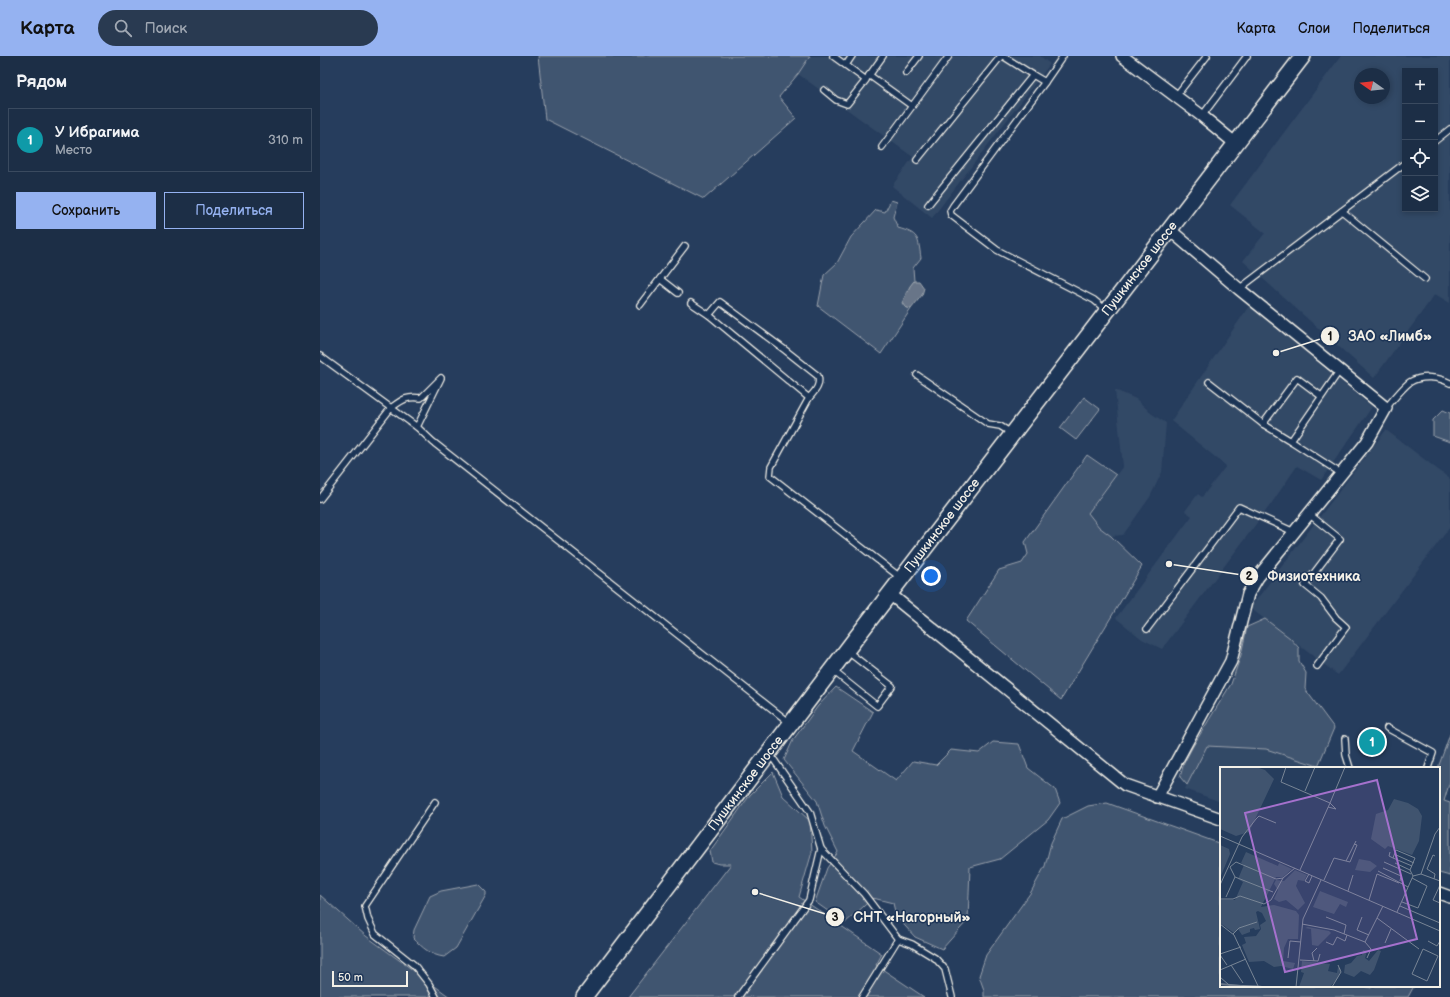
<!DOCTYPE html>
<html lang="ru">
<meta charset="utf-8">
<style>
body{margin:0;font-family:"Balsamiq Sans",sans-serif;background:#293a51;color:#f1f3f6}
.controls{position:absolute;right:12px;top:12px;display:grid;overflow:hidden;border-radius:0px;box-shadow:0 2px 6px #0003}
.controls button{width:36px;height:36px;display:grid;place-items:center;padding:0;border:0;border-bottom:1px solid #3a4a5f;background:#1c2e46;color:#f1f3f6;font:20px sans-serif}
.compass{position:absolute;left:1034px;top:12px;width:36px;height:36px;border-radius:50%;background:#1c2e46;box-shadow:0 2px 6px #0003;rotate:284deg}
.scale{position:absolute;left:12px;bottom:10px;width:76px;box-sizing:border-box;padding-left:4px;border:2px solid #f4f1e8;border-top:0;font-size:11px;line-height:14px;white-space:nowrap;color:#f4f1e8;-webkit-text-stroke:3px #1d3557;paint-order:stroke}
.you{position:absolute;left:611px;top:520px;width:14px;height:14px;margin:-10px;border:3px solid #fff;border-radius:50%;background:#1a73e8;box-shadow:0 0 0 6px #1a73e833}
.badge{display:grid;place-items:center;width:26px;height:26px;border-radius:50%;background:#95b2f1;color:#fff;font-size:13px;font-weight:700}
.pin{position:absolute;translate:-50% -50%;border:2px solid #fff;box-shadow:0 1px 4px #0006}
.list{margin:0;padding:0;list-style:none}
h2{display:flex;justify-content:space-between;align-items:center;height:52px;margin:0;padding:0 16px;font-size:17px}
h2 small{font-size:13px;font-weight:400;color:#a0a8b3}
.list li{display:grid;grid-template-columns:26px 1fr auto;gap:12px;align-items:center;box-sizing:border-box;height:64px;margin:0 8px 8px;padding:0 8px;border:1px solid #3a4a5f;border-radius:0px}
.list b{display:block;font-size:15px;white-space:nowrap}
.list p{margin:0;font-size:13px;white-space:nowrap;color:#a0a8b3}
.list em{font-size:13px;font-style:normal;color:#a0a8b3}
.actions{display:flex;gap:8px;padding:12px 16px}
.actions a{flex:1;padding:9px 0;border:1px solid #95b2f1;border-radius:0px;text-align:center;font-size:14px;color:#95b2f1}
.actions .main{background:#95b2f1;color:#111}
.icon{flex:none;width:22px;height:22px;fill:none;stroke:currentColor;stroke-width:2;stroke-linecap:round;stroke-linejoin:round}
.map{position:relative;flex:none;width:1130px;height:941px;overflow:hidden}
header{display:flex;align-items:center;gap:24px;box-sizing:border-box;height:56px;padding:0 20px;background:#95b2f1;color:#111}
header strong{font-size:19px}
nav{display:flex;gap:22px;margin-inline-start:auto;font-size:14px}
.search{width:280px;height:36px;background:#293a51;display:flex;align-items:center;gap:10px;box-sizing:border-box;padding:0 14px;border-radius:22px;color:#a0a8b3;font-size:15px}
main{display:flex}
aside{flex:1;background:#1c2e46}
.map>svg:first-child{display:block}
.built{fill:#334966;fill-rule:evenodd}
.green{fill:#40546f;stroke:#9aa2ac}
.water{fill:#677588;stroke:#9fa7ae}
.lines{fill:none;stroke-linecap:round;stroke-linejoin:round}
.lane-casing{stroke:#f4f1e8;stroke-width:8}
.street-casing{stroke:#f4f1e8;stroke-width:14}
.secondary-casing{stroke:#f4f1e8;stroke-width:18}
.lane{stroke:#1d3557;stroke-width:5.5}
.street{stroke:#1d3557;stroke-width:11}
.secondary{stroke:#1d3557;stroke-width:15}
.labels{text-anchor:middle;dominant-baseline:central;stroke-width:3;stroke-linejoin:round;paint-order:stroke}
.street-label{font-size:13px;fill:#f4f1e8;stroke:#1d3557}
.inset-river{fill:none;stroke:#677588;stroke-width:2}
.inset-road{fill:none;stroke:#788595;stroke-width:1}
.view{fill:#a571cd;fill-opacity:0.15;stroke:#a571cd;stroke-width:2}
.inset-edge{fill:none;stroke:#f4f1e8;stroke-width:2}
.leader{fill:none;stroke:#f4f1e8;stroke-width:1.5}
.callout-dot{fill:#f4f1e8;stroke:#1d3557;stroke-width:1.5}
.mark-label{font-size:12px;text-anchor:middle;font-weight:bold;fill:#111}
.callout-label{font-size:14px;text-anchor:middle;font-weight:bold;fill:#f4f1e8;stroke:#1d3557;stroke-width:3;stroke-linejoin:round;paint-order:stroke}
</style>
<header>
<strong>Карта</strong>
<div class="search"><svg class="icon" aria-label="search" viewBox="0 0 24 24"><circle cx="10" cy="10" r="6"/><path d="M15 15l6 6"/></svg>Поиск</div>
<nav><a>Карта</a><a>Слои</a><a>Поделиться</a></nav>
</header>
<main>
<aside>
<h2>Рядом<small></small></h2>
<ul class="list">
<li><span class="badge" style="background:#0f9aa8">1</span><div><b>У Ибрагима</b><p>Место</p></div><em>310 m</em></li>
</ul>
<div class="actions"><a class="main">Сохранить</a><a>Поделиться</a></div>
</aside>
<div class="map">
<svg width="1130" height="941" viewBox="0 0 1130 941">
<rect width="100%" height="100%" fill="#263d5d"/>
<filter id="ink" filterUnits="userSpaceOnUse"><feTurbulence type="fractalNoise" baseFrequency=".025" numOctaves="2"/><feDisplacementMap in="SourceGraphic" scale="8" xChannelSelector="R" yChannelSelector="G"/><feConvolveMatrix kernelMatrix="1 2 1 2 8 2 1 2 1" color-interpolation-filters="sRGB"/></filter>
<g filter="url(#ink)">
<g class="built">
<path d="M490,0H720L730,8L612,162L572,130L593,101L478,18Z"/>
<path d="M1021,0H1130V247L1115,238L1054,322L923,205L945,177L910,149ZM1085,15H1115V153H1085ZM1040,18H1064V42H1040Z"/>
<path d="M929,250L1052,351L1001,424L977,410L951,448L842,593L822,583L796,562L872,460L865,455L878,438L882,441L906,410L851,365Z"/>
<path d="M795,334L816,343L832,358L846,367L842,416L830,441L803,479L791,480L779,471L768,457L803,410Z"/>
<path d="M1066,374L1130,423V471L1018,619L930,552Z"/>
<path d="M887,690L946,693L998,710L997,712H901V746L865,733Z"/>
</g>
<g class="green">
<path d="M218,0H490L478,18L459,41L476,62L384,143L225,63Z"/>
<path d="M571,144L577,146L573,161L578,172C599,178 598,181 601,202L593,212L594,225L586,237L585,251L591,253L561,298L498,250L504,219L517,207L531,181L556,154L565,156Z"/>
<path d="M764,341L780,353L756,384L740,372Z"/>
<path d="M1123,354L1130,357V386L1113,380V364Z"/>
<path d="M767,399L796,419L768,457L779,471L791,480L822,510L741,644L646,565L679,514L702,507L708,498L705,486Z"/>
<path d="M945,563L970,582L979,592V605L986,617L985,633L1014,672L998,710L946,693L887,690L867,729L860,721L864,707L873,690L911,628L921,599L927,571Z"/>
<path d="M516,631L553,656L533,695L576,725L593,705L616,709L631,694L659,697L673,686L699,688L708,712L735,733L740,747L728,764L680,803L650,811L648,864L622,893L595,881L576,860L573,847L553,842L525,867L495,846L507,812L518,796L505,770L497,745L464,704L473,684L498,650Z"/>
<path d="M1130,678V725L1124,745L1130,747V820L1119,817L1118,712Z"/>
<path d="M453,716L463,740L490,765L492,796L479,841L562,898L556,909L604,941H308L411,808H399L392,806L390,795L430,739Z"/>
<path d="M787,747L901,788V930H1044L1051,932L1053,930H1094L1088,941H664V934L659,920L666,899L711,836L725,810L731,787L742,763L768,750Z"/>
<path d="M158,828L166,836V839L136,892L124,901C110,899 103,892 93,882L94,874L110,840L121,835Z"/>
<path d="M0,839L46,880L130,941H0Z"/>
</g>
<path class="water" d="M594,225H599L604,232L602,239L591,253L585,251L582,247L590,230Z"/>
<g class="lines">
<defs>
<g id="lane">
<path d="M683,0L713,19"/>
<path d="M526,9L532,0"/>
<path d="M586,17L599,0"/>
<path d="M549,19L592,50"/>
<path d="M548,21L563,0"/>
<path d="M725,26L633,150L630,155L631,159L677,194L774,244L787,255"/>
<path d="M504,34L516,44L527,48L546,24L513,0"/>
<path d="M856,40L887,0"/>
<path d="M882,60L927,0"/>
<path d="M1115,85L1130,73"/>
<path d="M562,91L629,0"/>
<path d="M597,104L681,0"/>
<path d="M608,149L713,19L725,26L743,0"/>
<path d="M1022,155L1105,223"/>
<path d="M340,223L358,237"/>
<path d="M919,233L1085,107"/>
<path d="M371,247L389,259L489,342"/>
<path d="M320,249L365,190"/>
<path d="M389,259L400,246L465,294L498,320C501,330 494,336 489,342L451,411L450,420L581,522"/>
<path d="M0,300L71,352C82,344 86,340 101,342L121,322L97,371"/>
<path d="M597,319L668,368L680,370L693,378"/>
<path d="M889,326L943,368L971,385L1020,314"/>
<path d="M1066,352C1072,345 1083,331 1090,326C1102,319 1119,321 1130,327"/>
<path d="M943,368L977,322L1001,340"/>
<path d="M971,385L1022,418"/>
<path d="M0,443L71,352L97,371L113,386L470,667"/>
<path d="M989,458L1020,483L985,529L1001,542L1016,562L1026,571L997,610"/>
<path d="M827,573L919,451L974,476"/>
<path d="M512,614L557,650L572,630L527,595"/>
<path d="M1067,672L1113,697L1108,712"/>
<path d="M1025,683L1026,699L1030,712"/>
<path d="M115,746L45,850L48,863L55,878L94,909L109,928L116,941"/>
<path d="M501,793L544,838L578,883L592,888L615,902L625,913L632,941"/>
<path d="M418,941L489,844L501,793L490,756L450,698"/>
<path d="M542,941L578,883"/>
</g>
<g id="street">
<path d="M802,0L882,60L916,88"/>
<path d="M570,538L805,729L901,763"/>
<path d="M837,741L911,605L928,538L938,521L1047,386L1066,352L919,233L850,174"/>
<path d="M1119,837L1130,841"/>
</g>
<g id="secondary">
<path id="s1" d="M264,941L535,583L983,0"/>
</g>
</defs>
<use href="#lane" class="lane-casing"/>
<use href="#street" class="street-casing"/>
<use href="#secondary" class="secondary-casing"/>
<use href="#lane" class="lane"/>
<use href="#street" class="street"/>
<use href="#secondary" class="secondary"/>
</g>
</g>
<g class="labels">
<g class="street-label">
<text stroke="none"><textPath href="#s1" startOffset="916">Пушкинское шоссе</textPath></text>
<text stroke="none"><textPath href="#s1" startOffset="592">Пушкинское шоссе</textPath></text>
<text stroke="none"><textPath href="#s1" startOffset="268">Пушкинское шоссе</textPath></text>
</g>
</g>
<g transform="translate(900 711)">
<rect width="220" height="220" fill="#263d5d"/>
<path d="M0,0H36L45,3L54,12L29,65L16,69L0,62ZM174,32L188,36L198,42L202,49L199,74L192,88L168,79L165,82L151,72L156,47L168,43ZM0,78L9,82L10,87L0,111ZM26,85L58,99L59,96L72,102L63,110H56L41,140L54,138L76,144L79,148L78,172H68L64,181L63,194L75,196L73,202L61,199L54,200L44,194L29,195L22,178L26,176L24,170L36,169L41,162L40,158L46,154L42,146L38,144L36,145L40,162L35,163L34,161L30,162V165L22,168L18,162L14,166L0,156V133H15L23,115L18,112L24,98L21,96ZM139,92L150,94L157,99L150,105L135,103ZM75,103L87,108L84,114L78,113L76,119L85,136L78,143L66,133L59,135L54,132L58,123L54,117L56,113L64,114ZM100,124L128,135L126,140L120,137L114,147L93,140ZM88,160L109,164L111,166L98,179L92,178L91,162L85,161ZM143,183L147,184L145,191L149,194L158,183L161,184L154,203L150,208L141,204L134,210L124,206L125,198L131,196L137,189L142,188ZM82,194L110,197L108,204L117,206L118,200L121,202L118,211L110,220H79L84,206L81,205Z" fill="#40546f"/>
<path class="inset-river" d="M0,217L20,219"/>
<path class="inset-road" d="M66,0L61,15L110,36L80,103M85,24L95,0M108,40L116,42L110,36L125,0M0,69L220,164M170,85L169,89L173,91L176,83L195,91L190,103L193,109M174,87L194,96M173,91L192,99M126,94L136,74M164,95L191,107M175,96L190,103M10,100L16,95L56,112L63,111L75,101M10,100L15,110L53,125M163,101L181,109L180,114M158,104L188,120M89,107L85,114L89,116L92,109M201,107L220,114M214,112L215,107L207,102L213,88L215,89M104,113L114,91L130,95L137,78L134,77M0,118L22,70L36,52L39,49L56,56M220,118L213,133L220,136M128,124L133,108M6,130L15,110M0,132H13L20,129L44,137L51,133L63,111M149,133L157,107L179,116M182,135L198,141L207,119L192,111M180,139L220,156M177,145L193,109L201,107L215,67L220,60M106,150L126,158L124,167M142,150L137,163L149,168M157,151L199,182M0,157L14,168L38,219L46,220M82,157L114,163L145,175L163,139M13,167L19,161L37,155M208,174L217,179L220,174M106,175L113,178L117,170L125,174L127,168M145,175L151,182L147,191M165,176L171,162M203,182L218,189L207,214L192,207ZM0,187L21,180M0,188L7,198M68,191L70,174L81,175M80,193L98,194L100,187M94,194L92,186L97,181M11,198L23,216M0,203L26,192M0,210L9,218L38,219M76,220L83,152L101,113M112,220L121,205L118,198"/>
<path class="view" d="M157,13L197,172L65,205L25,46Z"/>
<rect width="220" height="220" class="inset-edge"/>
</g>
<path class="leader" d="M956 297L1010 280M849 508L929 520M435 836L515 861"/>
<g class="callout-dot">
<circle cx="956" cy="297" r="4"/>
<circle cx="849" cy="508" r="4"/>
<circle cx="435" cy="836" r="4"/>
<circle cx="1010" cy="280" r="10"/>
<circle cx="929" cy="520" r="10"/>
<circle cx="515" cy="861" r="10"/>
</g>
<g class="mark-label">
<text x="1010" y="284">1</text>
<text x="929" y="524">2</text>
<text x="515" y="865">3</text>
</g>
<g class="callout-label">
<text x="1070" y="285">ЗАО «Лимб»</text>
<text x="994" y="525">Физиотехника</text>
<text x="592" y="866">СНТ «Нагорный»</text>
</g>
</svg>
<div class="controls">
<button>+</button>
<button>−</button>
<button><svg class="icon" aria-label="locate" viewBox="0 0 24 24"><circle cx="12" cy="12" r="6"/><path d="M12 2v4M12 18v4M2 12h4M18 12h4"/></svg></button>
<button><svg class="icon" aria-label="layers" viewBox="0 0 24 24"><path d="M12 4l9 5-9 5-9-5zM3 14l9 5 9-5"/></svg></button>
</div>
<svg class="compass" viewBox="-18 -18 36 36"><path d="M0-13l5 13h-10z" fill="#e53935"/><path d="M0 13l5-13h-10z" fill="#a0a8b3"/></svg>
<div class="scale">50 m</div>
<div class="you"></div>
<div class="pin badge" style="left:1052px;top:686px;background:#0f9aa8">1</div>
</div>
</main>
